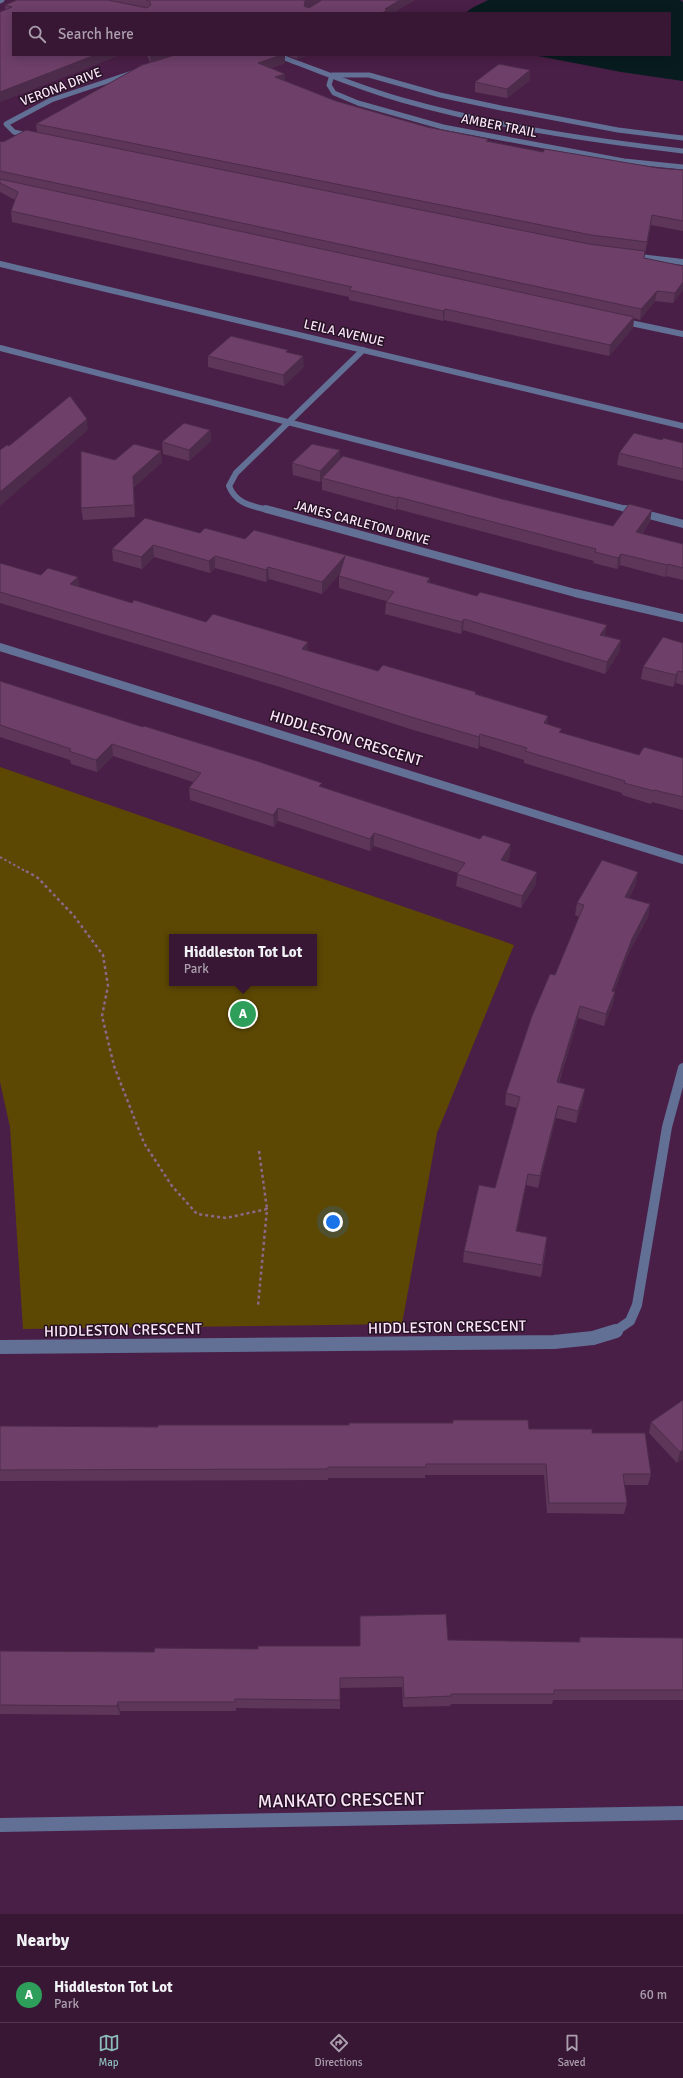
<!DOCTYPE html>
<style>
body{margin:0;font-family:Signika,sans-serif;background:#3f203d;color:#f1f3f6}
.you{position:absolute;left:333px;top:1222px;width:14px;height:14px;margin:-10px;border:3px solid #fff;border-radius:50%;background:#1a73e8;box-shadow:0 0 0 6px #1a73e833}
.badge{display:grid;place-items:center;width:26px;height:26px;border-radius:50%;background:#8bbbb9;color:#fff;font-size:13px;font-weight:700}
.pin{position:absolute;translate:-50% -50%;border:2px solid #fff;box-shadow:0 1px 4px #0006}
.popup{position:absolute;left:169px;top:934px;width:148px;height:52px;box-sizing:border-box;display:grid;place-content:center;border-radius:0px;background:#381735;filter:drop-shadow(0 1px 3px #0005);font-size:13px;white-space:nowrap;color:#ab9fad}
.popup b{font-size:15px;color:#f1f3f6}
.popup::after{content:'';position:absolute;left:50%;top:100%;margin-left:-8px;border:8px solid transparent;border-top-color:#381735}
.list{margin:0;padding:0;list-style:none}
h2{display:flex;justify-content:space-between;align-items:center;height:52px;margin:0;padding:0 16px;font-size:17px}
h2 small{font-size:13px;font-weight:400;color:#ab9fad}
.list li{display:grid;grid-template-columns:26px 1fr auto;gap:12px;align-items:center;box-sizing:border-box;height:56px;padding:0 16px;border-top:1px solid #523650}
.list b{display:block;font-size:15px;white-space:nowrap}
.list p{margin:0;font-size:13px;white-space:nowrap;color:#ab9fad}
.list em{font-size:13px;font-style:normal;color:#ab9fad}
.icon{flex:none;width:22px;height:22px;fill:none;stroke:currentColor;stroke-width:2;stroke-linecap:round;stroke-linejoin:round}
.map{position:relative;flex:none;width:683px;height:1914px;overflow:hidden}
.search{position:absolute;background:#381735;box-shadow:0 2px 10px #0003;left:12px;right:12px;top:12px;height:44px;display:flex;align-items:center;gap:10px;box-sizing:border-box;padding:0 14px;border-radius:0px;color:#ab9fad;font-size:15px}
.sheet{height:108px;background:#381735}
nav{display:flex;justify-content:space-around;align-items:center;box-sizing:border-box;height:56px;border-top:1px solid #523650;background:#381735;font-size:11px;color:#ab9fad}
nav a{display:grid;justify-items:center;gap:2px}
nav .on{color:#8bbbb9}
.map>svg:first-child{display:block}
.green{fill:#5c4803;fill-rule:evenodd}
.water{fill:#081c20}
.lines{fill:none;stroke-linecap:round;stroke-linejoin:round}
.path-far1{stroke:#8c6889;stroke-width:2;stroke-dasharray:2.5 2.5;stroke-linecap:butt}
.path{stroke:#8c6889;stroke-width:2.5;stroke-dasharray:3 3;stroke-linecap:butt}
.minor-far4{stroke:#637096;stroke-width:5}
.minor-far3{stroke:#637096;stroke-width:6}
.minor-far2{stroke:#637096;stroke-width:8}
.minor-far1{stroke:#637096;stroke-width:10}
.minor{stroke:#637096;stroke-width:14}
.wall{fill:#5e365a}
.shaded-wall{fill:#4c2c4a}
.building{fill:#6d3f69;stroke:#4c2c4a}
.labels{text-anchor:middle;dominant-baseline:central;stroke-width:3;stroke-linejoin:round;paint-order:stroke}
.far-street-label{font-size:13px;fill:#fce5f9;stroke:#251224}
.street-label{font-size:15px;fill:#fce5f9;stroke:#251224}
.near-street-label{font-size:18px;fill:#fce5f9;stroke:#251224}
</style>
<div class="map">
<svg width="683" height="1914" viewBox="0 0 683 1914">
<rect width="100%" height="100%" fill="#4a1f47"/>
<path class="green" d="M0,767L514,945L437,1133L402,1324L23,1329L10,1127L0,1082ZM172,937H314V983H172Z"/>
<path class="water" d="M488,0H680L683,2V81L621,72L533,55H670V13H465L472,8Z"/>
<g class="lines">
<path class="path-far1" d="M0,857L27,872"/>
<g class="path">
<path d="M26,871L38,878L74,916L103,955L108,986L102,1016L114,1066L144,1143L172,1186L197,1214L226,1218L267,1209L258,1306"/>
<path d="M259,1151L267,1209"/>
</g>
<g class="minor-far4">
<path d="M0,1L2,0"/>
<path d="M276,55C318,70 359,88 402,100C494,126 588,140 683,151"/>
<path d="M31,136L14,132L6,124L51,100L132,73"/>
<path d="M683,138L618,130L501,108L440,95L369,75H332L329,85L334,93L358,103L443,127L624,161L683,167"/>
</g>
<g class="minor-far3">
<path d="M631,256L683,262"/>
<path d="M0,264L683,426"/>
<path d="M621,321L683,334"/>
<path d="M0,348L630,510"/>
<path d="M269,510C252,506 236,504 229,486L236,473L363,350"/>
</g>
<g class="minor-far2">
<path d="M266,509L575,593L683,618"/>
<path d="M626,509L683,524"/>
<path d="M0,647L683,860"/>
</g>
<path class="minor-far1" d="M614,1332L630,1321L637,1305L667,1127L683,1068"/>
<g class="minor">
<path d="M0,1347L554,1342L593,1338L616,1331"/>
<path d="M0,1825L683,1813"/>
</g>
</g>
<g class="wall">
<path d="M17,0H415L393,13H13L120,55L0,102V12L5,10V5Z"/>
<path d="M147,55H285V63L271,68L285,74V81L336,101L427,127L488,139V141L543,152L658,168L683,170V231L651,225L644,258L683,266V290L673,303L655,301L640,320L634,318L633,328L609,356L444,320L443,321L349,300V297L12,222L11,211L15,200L0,192V141L3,142L37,132L36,124L150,62Z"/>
<path d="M286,55H308L297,59Z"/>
<path d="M530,80L507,98L475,92V82Z"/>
<path d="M288,352L304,367L284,386L208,367V356Z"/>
<path d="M210,430L211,441L189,461L163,454L162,442Z"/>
<path d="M662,440L683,443V481L617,465L619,453Z"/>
<path d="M340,450V460L613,526L650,521L642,534L683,544V580L666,576L665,577L620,565L617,569L593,563L594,561L397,509L396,510L322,490V480L320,482L293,475L292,463Z"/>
<path d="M115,460L162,462L134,487L135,517L83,520L81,508Z"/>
<path d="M200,533L245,539L430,583L621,640L619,652L605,674L463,630L461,634L385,614L386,602V601L339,588V576L340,573L322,594L269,579L266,582L215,568L210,573L154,557L142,569L113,561L112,549Z"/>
<path d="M0,563L132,603L206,622L308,651L378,671L476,694L548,716L547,724L561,733L639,755L683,758V810L652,802L651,804L622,795V793L524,763V760L480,746L478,749L410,729L280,687L0,603Z"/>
<path d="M683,643V685L676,683L673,687L641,679L643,667Z"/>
<path d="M0,681L322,787L510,856L507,862L536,884L521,908L456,886L458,873L374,846L370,851L278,821L274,827L190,800L189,788L193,782L113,756L97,772L71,764L70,760L0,737Z"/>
<path d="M636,884L629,898L650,904L648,917L629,952L614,991L615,992L613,1004L604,1026L578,1018L559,1083L583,1101L576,1123L556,1118L538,1188L526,1185L517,1231L546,1249L541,1277L463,1262L464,1251L495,1188L517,1108L505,1105L506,1093L579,917L575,915L577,903Z"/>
<path d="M683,1400V1459L677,1463L649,1433L651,1422Z"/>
<path d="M453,1420L529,1429L592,1433L651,1474L648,1485H625L627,1503L624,1514L547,1513L544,1475H425V1478H328V1480L0,1481V1426L158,1427L349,1425L452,1423Z"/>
<path d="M360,1616L448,1640L579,1642L580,1637L683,1638V1700H553L552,1704H451L450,1706L403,1707L402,1687L340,1688V1709L236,1708V1711H120V1715L0,1714V1651L154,1652L360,1646Z"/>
</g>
<g class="shaded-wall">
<path d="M306,0H322L304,13V6L305,1Z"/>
<path d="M400,0H415L393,13H382L385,9Z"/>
<path d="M95,55H120L0,102V92Z"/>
<path d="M150,55H179L151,63Z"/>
<path d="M281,55H285V63L258,72V63Z"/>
<path d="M297,55H308L297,59Z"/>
<path d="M530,70V80L507,98V89Z"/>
<path d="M285,74V83L275,77Z"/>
<path d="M652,215L651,225L646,252L647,242Z"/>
<path d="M683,282V290L673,303L675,293Z"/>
<path d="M657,291L655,301L640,320L641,309Z"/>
<path d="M445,309L444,320L443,321V311Z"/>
<path d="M634,317L633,328L609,356L610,345Z"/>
<path d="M303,356L304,367L284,386L283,375Z"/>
<path d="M87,419L88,430L0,506V492Z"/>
<path d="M210,430L211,441L189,461V450Z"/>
<path d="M340,450V462L322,478V480L320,482V471Z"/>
<path d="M161,451L162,462L134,487L135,517L133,476Z"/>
<path d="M398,497L397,509L396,510L397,498Z"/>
<path d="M652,510L650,521L635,544L636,532Z"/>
<path d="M153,545L154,557L142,569L141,557Z"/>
<path d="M621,554L620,565L617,569L618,558Z"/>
<path d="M215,556V568L210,573L209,561Z"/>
<path d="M345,556V568L322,594V582Z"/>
<path d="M668,564L666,576L665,577L667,565Z"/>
<path d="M268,567L269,579L266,582V570Z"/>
<path d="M78,577L80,589L70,584Z"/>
<path d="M430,578V590L427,582Z"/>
<path d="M464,619L463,630L461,634L462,622Z"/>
<path d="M607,625L605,637L600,635Z"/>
<path d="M621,640L619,652L605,674L607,662Z"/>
<path d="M308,642V654L302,649Z"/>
<path d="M678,671L676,683L673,687L676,675Z"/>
<path d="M548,716L547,728L544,723Z"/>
<path d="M480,734V746L478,749L479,737Z"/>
<path d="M112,744L113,756L97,772L96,760Z"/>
<path d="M278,808V821L274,827L273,815Z"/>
<path d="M374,833V846L370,851V839Z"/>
<path d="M511,844L510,856L500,872L501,860Z"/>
<path d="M537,872L536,884L521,908L522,896Z"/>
<path d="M638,872L636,884L623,909L625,897Z"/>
<path d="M650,904L648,917L629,952L610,1003L612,991L632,939Z"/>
<path d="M615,992L613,1004L604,1026L606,1014Z"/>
<path d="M580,1006L578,1018L555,1094L557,1082Z"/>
<path d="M585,1089L583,1101L576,1123L578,1111Z"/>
<path d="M558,1106L556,1118L538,1188L540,1176Z"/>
<path d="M528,1174L526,1185L515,1243L516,1231Z"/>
<path d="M683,1450V1459L677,1463L680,1452Z"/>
<path d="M118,1702L120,1711V1715L117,1706Z"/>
</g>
<g class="building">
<path d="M17,0H108L147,8L151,5L149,0H146H306L305,1L304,6L309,8L322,0H400L385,9L387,10L382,13H13V55H95L0,92V12L12,7L5,5Z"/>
<path d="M175,55H281L258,63L285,74L275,77L336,101L427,127L488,139L486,141L543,152L545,149L658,168L683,170V221L652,215L647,242L591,235L36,124L142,65Z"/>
<path d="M499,64L530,70L507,89L475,82Z"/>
<path d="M26,130L589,244L645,251L644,258L683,266V282L675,293L657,291L641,309L0,171V141L3,142Z"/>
<path d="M0,179L634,317L610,345L445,309L443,311L349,290L352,287L11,211L18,192L0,183Z"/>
<path d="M231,336L288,350L286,352L303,356L283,375L208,356Z"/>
<path d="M70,396L87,419L0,492V450L7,445L9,446Z"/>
<path d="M184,423L210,430L189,450L162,442Z"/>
<path d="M634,433L662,440L663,438L683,443V469L619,453Z"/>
<path d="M134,444L161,451L133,476L134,505L81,508V451L115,460Z"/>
<path d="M312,444L340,450L320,471L292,463Z"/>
<path d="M343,456L502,499L613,526L629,504L652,510L636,532L683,544V568L668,564L667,565L621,554L618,558L595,552L596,549L398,497L397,498L322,478Z"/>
<path d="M145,518L200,533L205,528L245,539L254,530L430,578L427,582L477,596L480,592L607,625L600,635L621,640L607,662L464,619L462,622L386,602L394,592L339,576L345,556L322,582L268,567L266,570L215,556L209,561L153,545L141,557L112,549Z"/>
<path d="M0,563L41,575L48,568L78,577L70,584L132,603L134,600L206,622L213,614L308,642L302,649L378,671L383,665L476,692L475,694L548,716L544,723L562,729L559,732L639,755L644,747L683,758V797L654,790V791L624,783L625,781L525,751L527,748L480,734L479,737L411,717L279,675L0,592Z"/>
<path d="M663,637L683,643V672L678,671L676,675L643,667Z"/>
<path d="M0,681L143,727L144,726L257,761L322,783L319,786L480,839L483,835L511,844L501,860L537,872L522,896L457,874L465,863L374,833L370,839L278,808L273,815L189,788L201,773L112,744L96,760L69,751L71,749L0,725Z"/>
<path d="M602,860L638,872L625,897L650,904L632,939L612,991L615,992L606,1014L580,1006L557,1082L585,1089L578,1111L558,1106L540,1176L528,1174L516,1231L547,1237L542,1265L464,1251L479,1185L495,1188L520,1097L506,1093L532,1016L550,974L555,975L584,905L577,903Z"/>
<path d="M683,1400V1450L680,1452L651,1422Z"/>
<path d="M453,1420H528L529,1429H592V1433H645L651,1474H623L627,1503H549L546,1464H426V1467H328V1469L0,1470V1426L158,1427V1425H349V1423H453Z"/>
<path d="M446,1614L448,1640L580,1642V1637L683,1638V1690H554V1694H451V1696L404,1698L403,1677L340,1678V1700L235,1699V1702H118L117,1706L0,1705V1651L154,1652L155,1648L258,1649V1646H360V1616Z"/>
</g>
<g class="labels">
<g class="far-street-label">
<text transform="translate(61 87) rotate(-21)">VERONA DRIVE</text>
<text transform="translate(499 126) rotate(11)">AMBER TRAIL</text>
<text transform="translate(344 333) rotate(13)">LEILA AVENUE</text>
<text transform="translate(362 523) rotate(15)">JAMES CARLETON DRIVE</text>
</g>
<g class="street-label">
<text transform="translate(346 738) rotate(17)">HIDDLESTON CRESCENT</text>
<text transform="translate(447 1327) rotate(-1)">HIDDLESTON CRESCENT</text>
<text transform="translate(123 1330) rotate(-1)">HIDDLESTON CRESCENT</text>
</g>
<g class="near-street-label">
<text transform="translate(341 1800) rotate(-1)">MANKATO CRESCENT</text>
</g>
</g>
</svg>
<div class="you"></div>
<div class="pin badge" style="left:243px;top:1014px;background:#2e9e5b">A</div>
<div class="popup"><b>Hiddleston Tot Lot</b>Park</div>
<div class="search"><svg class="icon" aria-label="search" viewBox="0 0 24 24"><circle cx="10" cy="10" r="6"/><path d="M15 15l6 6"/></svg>Search here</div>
</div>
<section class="sheet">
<h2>Nearby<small></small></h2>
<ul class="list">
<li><span class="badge" style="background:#2e9e5b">A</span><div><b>Hiddleston Tot Lot</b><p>Park</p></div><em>60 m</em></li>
</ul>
</section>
<nav>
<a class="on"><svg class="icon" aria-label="map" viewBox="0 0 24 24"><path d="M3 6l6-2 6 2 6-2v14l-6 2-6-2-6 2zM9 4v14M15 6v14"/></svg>Map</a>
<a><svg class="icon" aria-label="directions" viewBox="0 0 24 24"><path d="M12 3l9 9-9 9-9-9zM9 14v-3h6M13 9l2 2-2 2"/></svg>Directions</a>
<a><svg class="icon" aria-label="saved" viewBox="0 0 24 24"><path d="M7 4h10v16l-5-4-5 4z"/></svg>Saved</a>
</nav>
